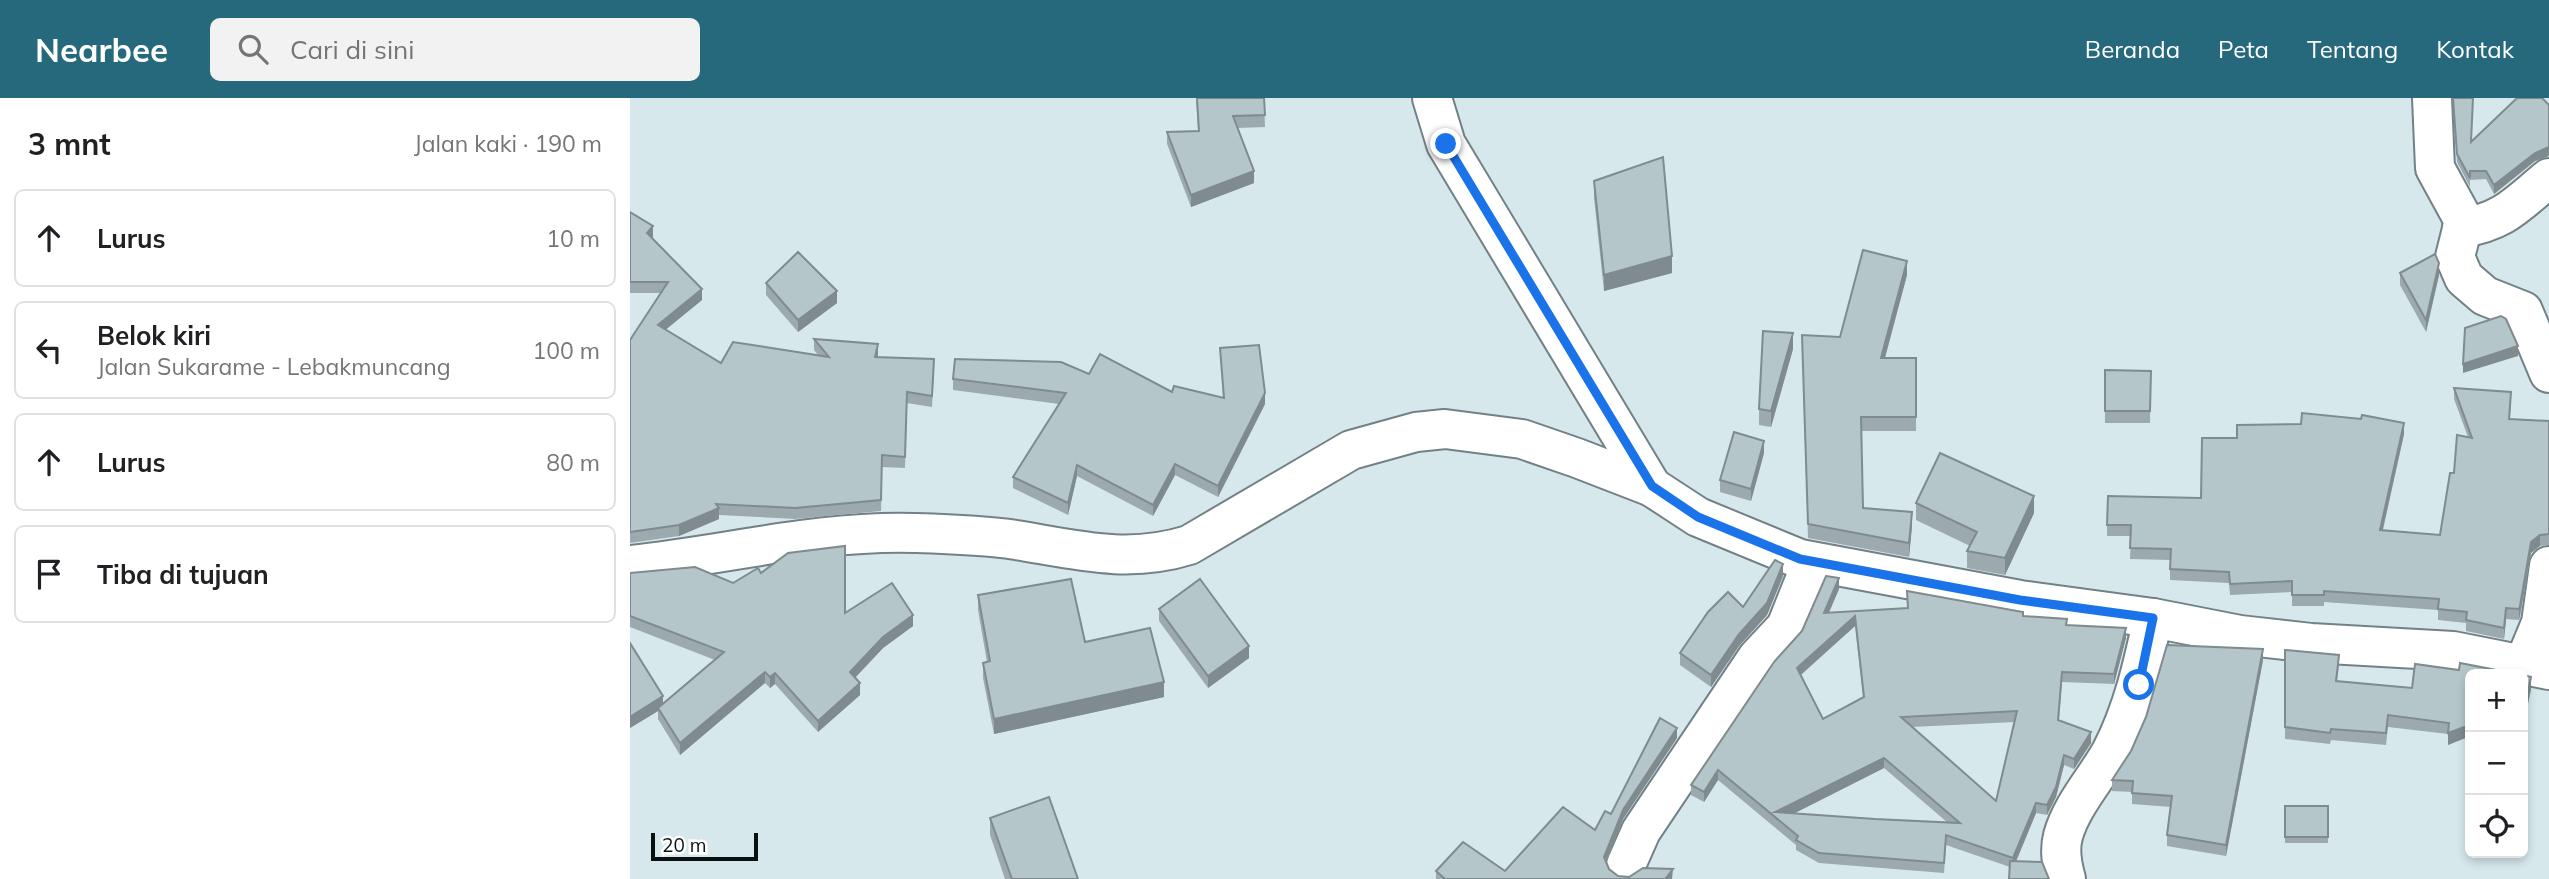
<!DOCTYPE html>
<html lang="id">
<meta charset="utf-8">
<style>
body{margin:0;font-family:Mulish,sans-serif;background:#f2f2f2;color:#202124}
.controls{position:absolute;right:21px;bottom:21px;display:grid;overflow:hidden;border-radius:10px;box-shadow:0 4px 10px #0003}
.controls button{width:63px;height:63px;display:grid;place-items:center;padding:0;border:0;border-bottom:2px solid #e0e0e0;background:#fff;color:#202124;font:35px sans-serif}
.scale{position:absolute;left:21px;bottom:18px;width:107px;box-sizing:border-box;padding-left:7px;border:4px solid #0a1012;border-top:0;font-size:19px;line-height:24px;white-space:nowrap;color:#0a1012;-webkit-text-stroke:5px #fff;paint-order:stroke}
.stop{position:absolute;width:21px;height:21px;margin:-16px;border:5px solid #1a73e8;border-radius:50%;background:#fff}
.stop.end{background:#1a73e8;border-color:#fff;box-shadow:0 2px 7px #0008}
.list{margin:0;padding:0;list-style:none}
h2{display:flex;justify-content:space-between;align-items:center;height:91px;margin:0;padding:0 28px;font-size:30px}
h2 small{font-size:23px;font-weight:400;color:#757577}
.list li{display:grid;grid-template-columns:46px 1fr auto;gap:21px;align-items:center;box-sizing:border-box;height:98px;margin:0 14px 14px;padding:0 14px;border:2px solid #e0e0e0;border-radius:10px}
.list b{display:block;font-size:26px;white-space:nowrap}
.list p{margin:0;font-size:23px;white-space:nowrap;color:#757577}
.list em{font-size:23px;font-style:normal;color:#757577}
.icon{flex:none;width:38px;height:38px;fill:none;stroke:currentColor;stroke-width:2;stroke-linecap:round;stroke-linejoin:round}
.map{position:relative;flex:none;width:1919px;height:781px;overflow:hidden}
header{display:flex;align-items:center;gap:42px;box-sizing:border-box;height:98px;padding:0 35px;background:#27697c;color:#fff}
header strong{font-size:33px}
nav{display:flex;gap:38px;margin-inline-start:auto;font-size:24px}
.search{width:490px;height:63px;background:#f2f2f2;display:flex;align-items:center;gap:18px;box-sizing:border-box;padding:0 24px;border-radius:10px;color:#757577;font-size:26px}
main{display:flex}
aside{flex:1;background:#fff}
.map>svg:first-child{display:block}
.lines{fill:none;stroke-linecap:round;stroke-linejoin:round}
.minor-casing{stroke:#728186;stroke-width:42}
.minor{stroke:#fff;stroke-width:38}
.wall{fill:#9caaaf;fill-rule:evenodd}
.shaded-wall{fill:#7f8b8e}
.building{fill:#b5c6cb;stroke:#7f8b8e;stroke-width:2;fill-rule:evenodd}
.route{stroke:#1a73e8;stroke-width:9}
</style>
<header>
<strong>Nearbee</strong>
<div class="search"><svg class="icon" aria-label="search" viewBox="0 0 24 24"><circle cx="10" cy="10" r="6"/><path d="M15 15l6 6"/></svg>Cari di sini</div>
<nav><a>Beranda</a><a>Peta</a><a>Tentang</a><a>Kontak</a></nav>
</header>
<main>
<aside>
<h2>3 mnt<small>Jalan kaki · 190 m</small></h2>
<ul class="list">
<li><svg class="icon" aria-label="ahead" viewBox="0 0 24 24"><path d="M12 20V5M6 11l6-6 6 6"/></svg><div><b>Lurus</b></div><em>10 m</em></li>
<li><svg class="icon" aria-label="left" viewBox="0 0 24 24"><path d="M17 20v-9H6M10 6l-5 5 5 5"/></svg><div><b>Belok kiri</b><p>Jalan Sukarame - Lebakmuncang</p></div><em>100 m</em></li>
<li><svg class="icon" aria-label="ahead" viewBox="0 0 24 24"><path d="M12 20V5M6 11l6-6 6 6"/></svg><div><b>Lurus</b></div><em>80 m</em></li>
<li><svg class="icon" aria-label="arrive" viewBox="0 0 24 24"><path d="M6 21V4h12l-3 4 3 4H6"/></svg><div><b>Tiba di tujuan</b></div></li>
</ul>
</aside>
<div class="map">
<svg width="1919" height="781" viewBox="0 0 1919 781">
<rect width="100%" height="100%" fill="#d7e8ed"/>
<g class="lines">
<defs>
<g id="minor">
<path d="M802,0L816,46L1022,389"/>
<path d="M1802,0L1805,70L1834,123L1825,159L1834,180L1855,198L1893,213L1919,275"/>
<path d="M1832,130C1875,123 1887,106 1919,80"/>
<path d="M0,467C95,457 189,432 285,435C318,436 353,437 386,442C447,452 498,466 559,447L721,352L786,334L815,331L892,341L947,360L1022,389L1068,419L1170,461L1390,502L1523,520L1610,537L1681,545L1823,553L1919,572"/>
<path d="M1894,566L1911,525L1919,468"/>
<path d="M996,767L1011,733L1127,560L1156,529L1182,464"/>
<path d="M1436,781C1432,767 1429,753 1433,738C1441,708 1466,681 1481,654C1503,612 1513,566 1523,520"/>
</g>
</defs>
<use href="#minor" class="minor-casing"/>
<use href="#minor" class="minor"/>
</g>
<g class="wall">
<path d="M566,0H634L635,29L608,30L624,85L561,109L537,46V34L568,33Z"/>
<path d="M1823,0L1841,43L1919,7V57L1905,63L1864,96L1856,81L1840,82V89L1827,64Z"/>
<path d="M964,83L1042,175L974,193L964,100Z"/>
<path d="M0,114L23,139L22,140L72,202L36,231L91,265L188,257L184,252V241L248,257V260L304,273L302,309L277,305L275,370L252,369L251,413L165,421L89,417V421L49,438L0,445V242L31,195H0Z"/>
<path d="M1770,175L1809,177L1796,234L1770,187Z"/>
<path d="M1277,177L1255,260H1286V333H1231L1233,410L1282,428L1279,459L1178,440L1172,251L1210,239Z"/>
<path d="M136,185L207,205L168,234L136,197Z"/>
<path d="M590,250L635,306L588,399L545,377L523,418L447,378L438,417L383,390V379L429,306L323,292V281L459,276L542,294L593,300Z"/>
<path d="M1163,251L1141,329L1129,327V311Z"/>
<path d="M1475,272L1521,273L1520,325H1475Z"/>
<path d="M1824,290L1881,305L1880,321L1919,323V447L1910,448L1901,455L1890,519L1889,522L1876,521L1874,541L1836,533V525L1808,522V512L1694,504V508H1662V494L1600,497L1599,485L1540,482V462L1500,461L1501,438H1477V427L1571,400L1607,340L1774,336L1753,432L1810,437L1824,375L1838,339L1824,301Z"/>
<path d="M1134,355L1121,403L1090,394V382Z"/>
<path d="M1286,405L1404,415L1375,477L1337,470V453L1340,448L1286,422Z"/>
<path d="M0,475L103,485L131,475L215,515L283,528L253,550L225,580L230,597L188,634L145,586L140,590L135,585L50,657L28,621V613L0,630L33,605L85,562L0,529Z"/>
<path d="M1153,478L1137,517L1109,548L1081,589L1050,567V555Z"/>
<path d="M1209,491L1199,515L1393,518L1496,540L1484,586L1432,584L1429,623L1461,645L1444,671L1434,667L1426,699L1417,717L1406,715L1386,764L1380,769L1316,747L1314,775L1189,765L1166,752V747L1088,682L1074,704L1061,697V687L1172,533ZM1225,528L1233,599L1193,621L1171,577ZM1385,624L1366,703L1282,629ZM1254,670L1318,725L1163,716Z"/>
<path d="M348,497L455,544L534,599L364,636L353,580V565L357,564L348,512Z"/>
<path d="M529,511L619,560L578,590L529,523Z"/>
<path d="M1655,552L1709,568L1707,583L1782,590L1840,576V638L1818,647V636L1758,629L1756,647L1701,642L1700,646L1655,641Z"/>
<path d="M1633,562L1596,758L1537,748V737L1541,709L1502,706V694L1482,693V682Z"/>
<path d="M1893,577L1901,591L1895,620L1893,619Z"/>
<path d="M1047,640L993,721L976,764L979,771L988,778L1042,781H806V773H875L965,732L981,716Z"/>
<rect x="1655" y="708" width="43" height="37"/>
<path d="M360,720L448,781H375L360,737Z"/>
</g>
<g class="shaded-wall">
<path d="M1919,49V57L1917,59L1905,63L1864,96V87L1905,55Z"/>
<path d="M624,73V85L561,109V97Z"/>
<path d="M23,128V139L17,146V135Z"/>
<path d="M1042,158V175L974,193V177Z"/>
<path d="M1277,163V177L1251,274V260Z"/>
<path d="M1809,165V177L1796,234V222Z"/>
<path d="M72,191V202L28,238V227Z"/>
<path d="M207,193V205L168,234V222Z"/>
<path d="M1163,235V251L1141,329V313Z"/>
<path d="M248,246V257L245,271V259Z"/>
<path d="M1888,248V258L1833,275V266Z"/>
<path d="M635,295V306L588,399V388Z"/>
<path d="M1774,325V336L1750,443V432Z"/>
<path d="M1134,343V355L1121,403V391Z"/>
<path d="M545,366V377L523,418V407Z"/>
<path d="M447,367V378L438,417V405Z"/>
<path d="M1404,398V415L1375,477V460Z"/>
<path d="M89,410V421L49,438V427Z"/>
<path d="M1282,414V428L1279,459V445Z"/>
<path d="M1910,437V448L1901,455L1889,522V511L1901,444Z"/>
<path d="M1153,466V478L1137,517L1109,548L1081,589V577Z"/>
<path d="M1209,480V491L1194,525V515Z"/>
<path d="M1876,510V521L1874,541V530Z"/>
<path d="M283,517V528L253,550L220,585V574L253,539Z"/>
<path d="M1225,518V528L1167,580V570Z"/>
<path d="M1496,530V540L1484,586V576Z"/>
<path d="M619,548V560L578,590V578Z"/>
<path d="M1633,551V562L1596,758V747Z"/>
<path d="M135,574V585L50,657V645Z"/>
<path d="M145,575V586L140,590V579Z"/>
<path d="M1901,579V591L1895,620V608Z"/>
<path d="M534,584V599L364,636V621Z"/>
<path d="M230,585V597L188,634V623Z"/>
<path d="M33,598V609L28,610V613L0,630V619Z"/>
<path d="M1840,627V638L1818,647V635Z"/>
<path d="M1047,630V640L993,721L974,769V759L993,712Z"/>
<path d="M1461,634V645L1444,671V661Z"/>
<path d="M1434,657V667L1426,699L1417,717V707Z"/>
<path d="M1254,660V670L1149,723L1145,714Z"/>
<path d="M1088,672V682L1074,704V694Z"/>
<path d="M1406,705V715L1383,770V760Z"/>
<path d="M1043,771L1042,781H1035Z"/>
</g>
<g class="building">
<path d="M567,0H634L635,17L603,18L624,73L561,97L537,34L569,33Z"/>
<path d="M1823,0H1843L1841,44L1887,0H1912L1919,7V49L1905,55L1864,87L1856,73H1840V80L1827,56Z"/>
<path d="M1033,59L1042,158L974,177L964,83Z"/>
<path d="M0,114L23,128L17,135L72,191L28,227L91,265L103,244L199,259L184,241L248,246L245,259L304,261L302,298L277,294L275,359L252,357L251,402L165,410L86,406L89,410L49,427L0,434V242L38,184H0Z"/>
<path d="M1233,152L1277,163L1251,260H1286V319H1231L1233,410L1282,414L1279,445L1178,426L1172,237L1210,239Z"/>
<path d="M168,154L207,193L168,222L136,185Z"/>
<path d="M1805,156L1809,165L1796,222L1770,175Z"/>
<path d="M1871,218L1876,221L1888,248L1833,266L1835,230Z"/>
<path d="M1133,233L1163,235L1141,313L1129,311Z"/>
<path d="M629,247L635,295L588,388L545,366L523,407L447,367L438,405L383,379L436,295L323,281L325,261L431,264L459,276L470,256L542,294L544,288L594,300L590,250Z"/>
<path d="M1475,272L1521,273L1520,313H1475Z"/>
<path d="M1824,290L1881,294L1879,321L1919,323V436L1910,437L1901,444L1890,508L1889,511L1876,510L1874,530L1836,522L1837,514L1808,511L1809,501L1694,493V497H1662V483L1600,486L1599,474L1540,471L1541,451L1500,450L1501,427H1477L1478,398L1571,400L1572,340H1607V327L1671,326L1672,315L1731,321L1732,317L1774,325L1750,432L1810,437L1820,375H1824L1827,337L1842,340Z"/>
<path d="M1104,334L1134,343L1121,391L1090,382Z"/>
<path d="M1310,355L1404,398L1375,460L1337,453L1347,434L1286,405Z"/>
<path d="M215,448V515L262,485L283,517L253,539L220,574L230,585L188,623L145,575L140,579L135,574L50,645L28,610L94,554L0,518V475L65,469L103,485L128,470L131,475L158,455Z"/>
<path d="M1145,462L1153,466L1137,505L1109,536L1081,577L1050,555L1078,514L1098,494L1113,509Z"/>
<path d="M1196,478L1209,480L1194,515L1278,510L1277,493L1393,514V518L1437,521L1436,527L1496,530L1484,576L1432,574L1428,622L1461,634L1444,661L1434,657L1426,689L1417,707L1406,705L1383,760L1316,737L1314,765L1189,755L1166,742L1168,738L1088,672L1074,694L1061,687L1144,564L1172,533ZM1225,518L1234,599L1193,621L1167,570ZM1387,613L1366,703L1271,619ZM1254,660L1330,725L1245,721L1145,714Z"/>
<path d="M441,481L455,544L520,530L534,584L364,621L353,565L360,563L348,497Z"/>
<path d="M570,481L619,548L578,578L529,511Z"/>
<path d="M0,545L33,598L0,619Z"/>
<path d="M1537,547L1633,551L1596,747L1537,737L1542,698L1502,695L1503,683L1482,682L1501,653L1516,619Z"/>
<path d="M1655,552L1709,557L1706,583L1782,590L1785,566L1829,572L1830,565L1887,576H1840V627L1818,635L1819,625L1758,617L1756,635L1701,631L1700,635L1655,629Z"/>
<path d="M1893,577L1901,579L1895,608H1893Z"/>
<path d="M1030,620L1047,630L993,712L974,759L979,771L988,778L999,779L1013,770L1043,771L1035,781H815L806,773L833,744L875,773L933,709L965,732L975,713L981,716Z"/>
<path d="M419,699L448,781H382L360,720Z"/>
<rect x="1655" y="708" width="43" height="31"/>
<path d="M1380,763L1412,764L1419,781H1379Z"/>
</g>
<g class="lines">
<path class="route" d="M816,46L1022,388L1068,419L1170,461L1390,502L1523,520L1509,587"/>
</g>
</svg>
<div class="controls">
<button>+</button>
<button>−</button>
<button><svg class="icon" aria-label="locate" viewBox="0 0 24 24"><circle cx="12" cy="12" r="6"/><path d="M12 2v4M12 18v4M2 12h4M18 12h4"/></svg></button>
</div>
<div class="scale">20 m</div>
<div class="stop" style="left:1509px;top:587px"></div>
<div class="stop end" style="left:816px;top:46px"></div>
</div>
</main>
